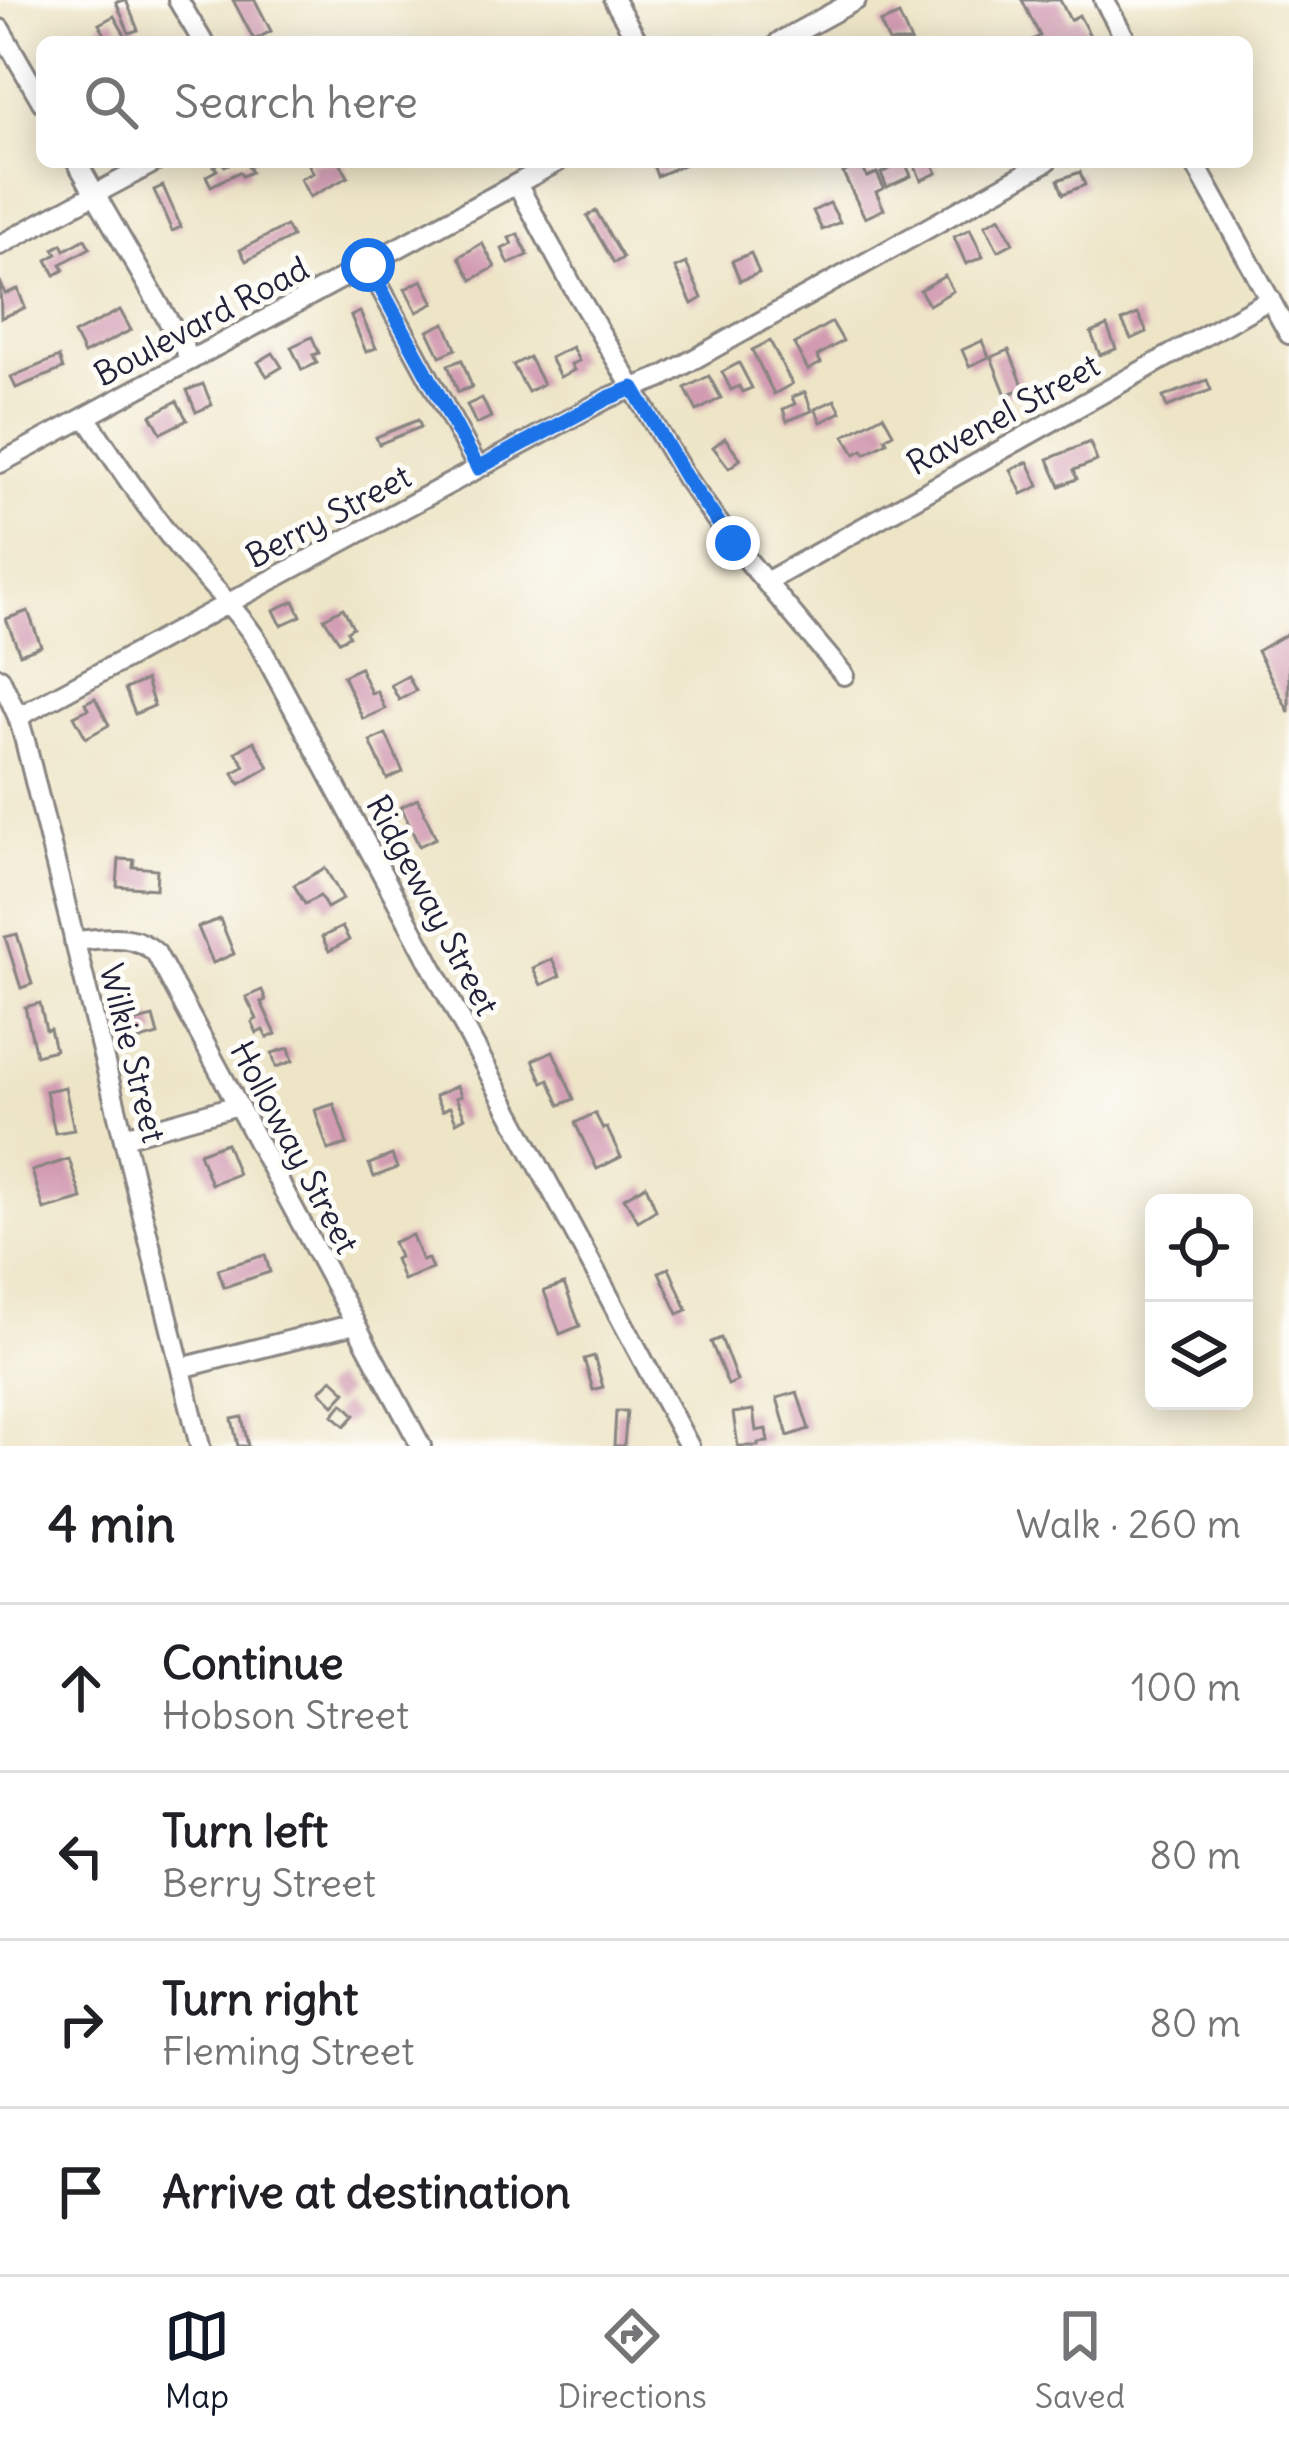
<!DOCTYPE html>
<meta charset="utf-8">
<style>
body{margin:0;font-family:Delius,sans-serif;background:#f6f6f6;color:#202124}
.controls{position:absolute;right:36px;bottom:36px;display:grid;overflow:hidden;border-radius:18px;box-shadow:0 6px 30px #0003}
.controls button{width:108px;height:108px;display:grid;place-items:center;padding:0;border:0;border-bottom:3px solid #e0e0e0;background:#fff;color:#202124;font:60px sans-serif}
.stop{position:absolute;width:36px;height:36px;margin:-27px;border:9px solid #1a73e8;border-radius:50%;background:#fff}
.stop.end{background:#1a73e8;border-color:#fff;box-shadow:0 3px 12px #0008}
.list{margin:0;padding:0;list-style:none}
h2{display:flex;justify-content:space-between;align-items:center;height:156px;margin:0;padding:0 48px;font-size:51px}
h2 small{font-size:39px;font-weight:400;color:#757577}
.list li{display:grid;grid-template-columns:78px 1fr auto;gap:36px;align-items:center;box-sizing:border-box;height:168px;padding:0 48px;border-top:3px solid #e0e0e0}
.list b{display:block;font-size:45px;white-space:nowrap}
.list p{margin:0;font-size:39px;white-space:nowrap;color:#757577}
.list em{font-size:39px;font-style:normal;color:#757577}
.icon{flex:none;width:66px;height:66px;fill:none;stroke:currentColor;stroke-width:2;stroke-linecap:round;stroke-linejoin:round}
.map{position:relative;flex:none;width:1289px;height:1446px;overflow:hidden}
.search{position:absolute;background:#fff;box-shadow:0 6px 30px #0003;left:36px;right:36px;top:36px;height:132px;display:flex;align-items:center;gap:30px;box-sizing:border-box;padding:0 42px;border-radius:18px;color:#757577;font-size:45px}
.sheet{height:828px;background:#fff}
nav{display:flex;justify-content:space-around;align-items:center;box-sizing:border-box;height:168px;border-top:3px solid #e0e0e0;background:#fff;font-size:33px;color:#757577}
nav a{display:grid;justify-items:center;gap:6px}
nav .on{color:#111827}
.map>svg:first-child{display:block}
.building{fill:#d29bb2}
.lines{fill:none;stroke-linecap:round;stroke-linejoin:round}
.minor-casing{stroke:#888481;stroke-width:24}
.minor{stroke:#fff;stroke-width:18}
.route{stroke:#1a73e8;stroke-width:15}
.labels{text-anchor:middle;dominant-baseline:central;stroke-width:10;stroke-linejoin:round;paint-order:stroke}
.street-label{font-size:33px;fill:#22223b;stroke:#fdfcf7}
</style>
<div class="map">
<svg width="1289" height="1446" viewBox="0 0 1289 1446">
<rect width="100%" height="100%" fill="#fdfcf7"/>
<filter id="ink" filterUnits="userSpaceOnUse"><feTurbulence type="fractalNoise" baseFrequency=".00833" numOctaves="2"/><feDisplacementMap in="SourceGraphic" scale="24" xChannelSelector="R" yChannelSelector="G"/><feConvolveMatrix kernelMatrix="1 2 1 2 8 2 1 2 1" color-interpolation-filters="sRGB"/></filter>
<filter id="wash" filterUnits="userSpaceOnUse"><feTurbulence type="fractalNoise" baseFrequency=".004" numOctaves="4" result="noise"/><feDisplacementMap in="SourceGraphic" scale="48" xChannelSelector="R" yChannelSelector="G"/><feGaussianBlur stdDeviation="2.7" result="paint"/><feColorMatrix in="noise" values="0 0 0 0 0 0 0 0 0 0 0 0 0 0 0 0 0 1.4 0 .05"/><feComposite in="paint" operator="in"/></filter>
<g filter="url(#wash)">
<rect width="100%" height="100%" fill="#eee5c7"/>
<g id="blocks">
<g class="building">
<path d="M126,0L138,30L129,33L116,2Z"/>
<path d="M233,0H255L271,31L254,40Z"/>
<path d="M1022,0H1060L1070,20L1079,15L1090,36L1079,42H1027L1040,36Z"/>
<path d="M899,15L911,42H889L880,23Z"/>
<path d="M114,16L125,35L109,42L99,24Z"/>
<path d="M221,162L225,166L233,162H256L248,167L251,172L242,176L239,172L211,186L206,176L217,170L214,166Z"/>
<path d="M310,162H340L348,177L310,197L300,179L313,173L308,163Z"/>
<path d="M652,162H690L657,176Z"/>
<path d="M905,162L911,176L887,187L881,173Z"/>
<path d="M913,162H932L937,173L921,180Z"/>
<path d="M861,164L867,177L877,173L884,188L876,192L884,209L865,218L843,173Z"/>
<path d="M1080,172L1085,185L1063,194L1058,180Z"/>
<path d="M163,186L181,227L172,231L154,190Z"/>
<path d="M830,203L840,222L822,230L813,211Z"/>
<path d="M596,211L623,258L614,263L587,216Z"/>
<path d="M1000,217L1013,243L998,251L985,225Z"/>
<path d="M286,226L292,237L246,261L240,250Z"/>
<path d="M970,229L983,257L966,264L954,237Z"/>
<path d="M518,234L528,255L509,264L502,249L512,244L509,238Z"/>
<path d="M85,239L90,248L61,264L64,270L55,275L47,260L57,254L54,249L62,244L65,250Z"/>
<path d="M482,243L495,267L472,280L459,257Z"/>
<path d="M751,253L759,273L740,281L732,261Z"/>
<path d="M686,263L702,298L692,304L675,268Z"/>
<path d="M945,276L953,291L929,305L920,290Z"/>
<path d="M422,280L434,303L417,312L405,289Z"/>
<path d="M0,281L5,294L18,289L25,308L1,318Z"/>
<path d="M120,310L131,330L84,354L74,334Z"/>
<path d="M360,312L376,348L366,352L351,316Z"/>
<path d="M1138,314L1147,332L1131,339L1122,321Z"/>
<path d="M832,322L843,341L817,356L821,363L808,370L794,344Z"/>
<path d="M445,323L456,349L440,356L428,331Z"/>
<path d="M1107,326L1116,349L1100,355L1091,333Z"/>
<path d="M312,337L319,353L313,355L317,363L302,370L291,347Z"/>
<path d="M770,341L792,384L774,394L752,350Z"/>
<path d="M982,341L989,357L969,366L962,350Z"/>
<path d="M572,347L579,361L571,364L574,370L560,377L550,358Z"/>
<path d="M1009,350L1024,388L1006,395L991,357Z"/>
<path d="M273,353L282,367L267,376L258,362Z"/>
<path d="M59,357L63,369L16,388L11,377Z"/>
<path d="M529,357L543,384L528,392L513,365Z"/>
<path d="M462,360L472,387L458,392L448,365Z"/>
<path d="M739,363L752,388L742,392L739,386L731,390L722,372Z"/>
<path d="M709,376L721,398L697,411L685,388Z"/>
<path d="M1207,380L1211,390L1167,407L1163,397Z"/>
<path d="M203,384L212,405L196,412L187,390Z"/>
<path d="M805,392L812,411L787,421L783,409L795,404L792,397Z"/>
<path d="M482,398L491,417L476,424L467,405Z"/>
<path d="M835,400L841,412L821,422L815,409Z"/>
<path d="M177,401L187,420L161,433L151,415Z"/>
<path d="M883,415L893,433L885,438L887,442L865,454L863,450L855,454L844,436Z"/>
<path d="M418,420L421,427L379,444L376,437Z"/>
<path d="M725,438L741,459L729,468L713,447Z"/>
<path d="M1090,442L1097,461L1074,470L1077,479L1060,486L1048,459Z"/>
<path d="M1028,462L1039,486L1022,494L1011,470Z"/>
<path d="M294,601L301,616L281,625L274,610Z"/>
<path d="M343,608L353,627L347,631L349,636L339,641L324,618Z"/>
<path d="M28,611L41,646L20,654L6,619Z"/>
<path d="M1289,633V712L1257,651Z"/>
<path d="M360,668L371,693L377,691L385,709L363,719L343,676Z"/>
<path d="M408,676L416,691L399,700L391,685Z"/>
<path d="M146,680L154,706L135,714L125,689Z"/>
<path d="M95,698L109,725L86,738L74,716L88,709L85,703Z"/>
<path d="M386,734L403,772L387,779L370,741Z"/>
<path d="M254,741L269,767L240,784L233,773L245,766L236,752Z"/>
<path d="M418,799L436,838L419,846L401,807Z"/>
<path d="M119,859L134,860L133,867L157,869L156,889L117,886Z"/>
<path d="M325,868L343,899L327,908L320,896L305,904L294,885Z"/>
<path d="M220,919L234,954L213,963L198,927Z"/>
<path d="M342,927L349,940L329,951L322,937Z"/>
<path d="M17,934L32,984L21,988L5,937Z"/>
<path d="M552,959L560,976L541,985L533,968Z"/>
<path d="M262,990L266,1000L261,1002L276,1034L267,1038L263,1030L257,1033L252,1022L257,1019L246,997Z"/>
<path d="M40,1003L46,1030L50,1029L55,1050L36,1055L25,1007Z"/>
<path d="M153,1017L158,1035L130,1043L125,1024Z"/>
<path d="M289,1048L293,1061L276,1067L272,1053Z"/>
<path d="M553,1051L574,1099L560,1105L549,1080L543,1083L533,1060Z"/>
<path d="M457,1086L461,1096L456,1098L465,1117L456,1122L450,1107L442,1111L435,1096Z"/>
<path d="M65,1087L74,1130L55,1133L46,1091Z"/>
<path d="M334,1104L347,1144L328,1150L315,1110Z"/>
<path d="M595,1113L603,1129L607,1128L621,1157L597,1169L575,1123Z"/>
<path d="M226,1143L238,1174L211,1184L199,1153Z"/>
<path d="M392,1155L397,1168L374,1177L369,1164Z"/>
<path d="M69,1159L82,1199L44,1210L32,1171Z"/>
<path d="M646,1185L656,1210L638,1221L624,1198Z"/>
<path d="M412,1235L422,1261L428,1259L432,1269L403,1280L395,1259L399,1257L393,1242Z"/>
<path d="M265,1255L270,1272L224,1287L218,1269Z"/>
<path d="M669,1268L687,1310L678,1314L659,1272Z"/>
<path d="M564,1284L580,1326L560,1334L544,1291Z"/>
<path d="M721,1338L737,1381L728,1385L711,1342Z"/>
<path d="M594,1356L603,1387L593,1390L584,1359Z"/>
<path d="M332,1379L346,1392L334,1405L320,1391Z"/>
<path d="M797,1392L809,1429L788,1436L777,1398Z"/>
<path d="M343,1403L355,1415L345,1426L333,1415Z"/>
<path d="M753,1410L756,1431L766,1429L768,1442L758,1443V1446H738L733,1413Z"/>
<path d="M616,1411H627L624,1446H614Z"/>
<path d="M242,1417L248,1446H238L232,1419Z"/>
</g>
</g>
</g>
<g filter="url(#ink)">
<use href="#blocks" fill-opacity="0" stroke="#888481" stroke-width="3"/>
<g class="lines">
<defs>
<g id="minor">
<path d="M178,0L203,42"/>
<path d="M614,0L638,42"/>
<path d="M1104,0L1127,42"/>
<path d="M0,29L42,102"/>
<path d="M779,42L856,0"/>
<path d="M77,162L95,194L155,162"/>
<path d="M1194,162L1289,334"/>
<path d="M517,184L573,287L686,478L733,543L844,675"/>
<path d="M0,245L95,194L191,360"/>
<path d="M368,265L478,468"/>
<path d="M86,417C116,462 145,506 179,548C205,580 236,608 258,642L689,1446"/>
<path d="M0,463L557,162"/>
<path d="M766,582L1270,299"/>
<path d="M0,678L18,717L25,741L200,1446"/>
<path d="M18,717L608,398L662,377L1046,162"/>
<path d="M74,941C104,939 132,931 156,953L421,1446"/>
<path d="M124,1137L238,1105"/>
<path d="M181,1368L355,1324"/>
</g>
</defs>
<use href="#minor" class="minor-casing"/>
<use href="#minor" class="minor"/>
</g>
</g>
<g class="lines" filter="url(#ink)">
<path class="route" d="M368,265L478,468L608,398L633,388L686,478L733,543"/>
</g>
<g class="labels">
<g class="street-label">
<text transform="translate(201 321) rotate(-28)">Boulevard Road</text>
<text transform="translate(1003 414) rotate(-29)">Ravenel Street</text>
<text transform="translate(328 516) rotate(-28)">Berry Street</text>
<text transform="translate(433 905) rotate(62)">Ridgeway Street</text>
<text transform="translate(133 1053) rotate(76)">Wilkie Street</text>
<text transform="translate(295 1147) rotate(62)">Holloway Street</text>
</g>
</g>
</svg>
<div class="controls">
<button><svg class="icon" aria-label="locate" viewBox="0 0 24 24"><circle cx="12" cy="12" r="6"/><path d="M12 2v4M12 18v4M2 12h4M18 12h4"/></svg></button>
<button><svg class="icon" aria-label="layers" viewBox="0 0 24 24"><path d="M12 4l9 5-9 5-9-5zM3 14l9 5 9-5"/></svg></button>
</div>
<div class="stop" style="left:368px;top:265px"></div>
<div class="stop end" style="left:733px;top:543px"></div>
<div class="search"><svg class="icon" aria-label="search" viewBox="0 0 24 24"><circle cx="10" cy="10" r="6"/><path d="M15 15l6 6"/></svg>Search here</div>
</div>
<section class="sheet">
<h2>4 min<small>Walk · 260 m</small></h2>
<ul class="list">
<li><svg class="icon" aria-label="ahead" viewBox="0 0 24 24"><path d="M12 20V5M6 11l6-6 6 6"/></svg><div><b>Continue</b><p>Hobson Street</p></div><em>100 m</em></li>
<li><svg class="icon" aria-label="left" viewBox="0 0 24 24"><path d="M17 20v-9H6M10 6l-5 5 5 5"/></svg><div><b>Turn left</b><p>Berry Street</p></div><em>80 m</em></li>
<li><svg class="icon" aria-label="right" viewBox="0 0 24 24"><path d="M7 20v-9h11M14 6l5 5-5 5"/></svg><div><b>Turn right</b><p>Fleming Street</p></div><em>80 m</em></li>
<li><svg class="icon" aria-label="arrive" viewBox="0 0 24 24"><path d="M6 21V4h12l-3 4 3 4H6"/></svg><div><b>Arrive at destination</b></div></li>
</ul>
</section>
<nav>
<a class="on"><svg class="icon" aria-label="map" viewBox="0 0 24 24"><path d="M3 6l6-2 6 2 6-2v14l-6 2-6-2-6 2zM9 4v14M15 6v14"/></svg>Map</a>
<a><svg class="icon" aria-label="directions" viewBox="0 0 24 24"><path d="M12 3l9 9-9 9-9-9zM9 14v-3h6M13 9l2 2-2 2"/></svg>Directions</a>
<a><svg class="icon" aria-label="saved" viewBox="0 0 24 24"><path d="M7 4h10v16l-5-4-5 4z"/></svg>Saved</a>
</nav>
